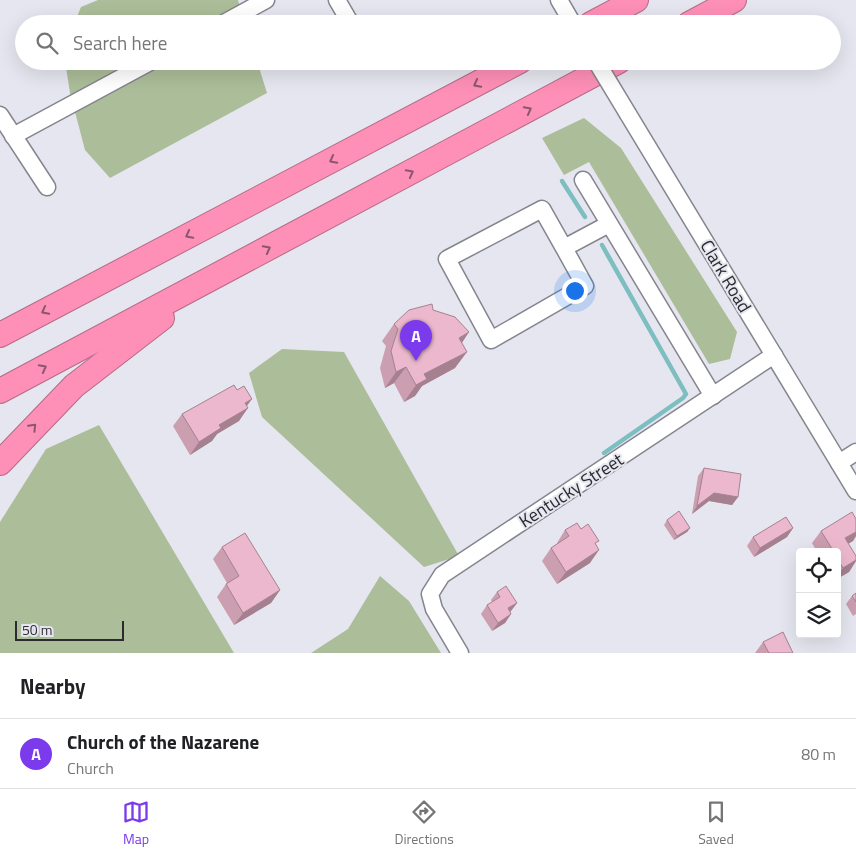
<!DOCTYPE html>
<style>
body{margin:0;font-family:"Titillium Web",sans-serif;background:#f2f2f2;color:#202124}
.controls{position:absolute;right:15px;bottom:15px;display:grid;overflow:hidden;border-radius:5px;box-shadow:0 5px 20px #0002}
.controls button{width:45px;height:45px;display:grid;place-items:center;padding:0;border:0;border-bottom:1px solid #e0e0e0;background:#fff;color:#202124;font:25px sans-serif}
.scale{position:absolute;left:15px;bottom:12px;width:109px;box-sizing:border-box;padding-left:5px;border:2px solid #2b2b2f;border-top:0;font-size:14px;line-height:18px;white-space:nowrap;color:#2b2b2f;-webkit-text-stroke:4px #e6e6f0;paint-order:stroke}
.you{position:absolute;left:574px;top:290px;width:18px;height:18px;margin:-12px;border:4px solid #fff;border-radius:50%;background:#1a73e8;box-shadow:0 0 0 8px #1a73e833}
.badge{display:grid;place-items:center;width:32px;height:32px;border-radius:50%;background:#7c3aed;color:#fff;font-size:16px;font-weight:700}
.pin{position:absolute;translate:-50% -41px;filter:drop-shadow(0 1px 2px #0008)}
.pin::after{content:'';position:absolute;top:26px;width:18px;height:15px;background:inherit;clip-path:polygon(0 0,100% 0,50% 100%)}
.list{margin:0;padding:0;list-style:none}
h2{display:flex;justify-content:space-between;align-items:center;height:65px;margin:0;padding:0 20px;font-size:21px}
h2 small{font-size:16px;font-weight:400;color:#757577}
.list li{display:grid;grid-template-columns:32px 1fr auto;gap:15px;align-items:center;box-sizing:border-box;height:70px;padding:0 20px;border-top:1px solid #e0e0e0}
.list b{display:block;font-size:19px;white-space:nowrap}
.list p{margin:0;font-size:16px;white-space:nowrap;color:#757577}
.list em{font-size:16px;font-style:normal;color:#757577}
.icon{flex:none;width:28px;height:28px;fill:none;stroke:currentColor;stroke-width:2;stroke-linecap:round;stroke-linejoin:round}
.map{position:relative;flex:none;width:856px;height:653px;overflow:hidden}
.search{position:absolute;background:#fff;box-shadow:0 5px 20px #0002;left:15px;right:15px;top:15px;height:55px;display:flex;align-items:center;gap:12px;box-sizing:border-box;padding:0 18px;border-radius:28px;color:#757577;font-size:19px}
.sheet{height:135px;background:#fff}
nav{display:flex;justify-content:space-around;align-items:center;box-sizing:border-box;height:70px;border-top:1px solid #e0e0e0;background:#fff;font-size:14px;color:#757577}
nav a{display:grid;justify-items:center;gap:2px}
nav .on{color:#7c3aed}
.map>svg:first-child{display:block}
.green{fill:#acbd9a}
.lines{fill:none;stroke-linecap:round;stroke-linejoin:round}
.stream{stroke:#7dbec0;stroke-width:4.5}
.minor-casing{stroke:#84858d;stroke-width:19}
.highway-casing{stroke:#b46c87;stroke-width:26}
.minor{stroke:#fff;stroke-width:16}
.highway{stroke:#fe8fb6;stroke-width:24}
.minor-bridge-casing{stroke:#84858d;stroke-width:19;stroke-linecap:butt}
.minor-bridge{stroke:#fff;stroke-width:16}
.wall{fill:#cb9eb0}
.shaded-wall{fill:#a58190}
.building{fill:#ecb8cd;stroke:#a58190}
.oneway{stroke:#8a586c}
.labels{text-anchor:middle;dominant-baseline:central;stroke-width:4;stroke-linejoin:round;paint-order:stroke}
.street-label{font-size:18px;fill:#2b2b2f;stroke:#e6e6f0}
</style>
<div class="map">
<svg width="856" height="653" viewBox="0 0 856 653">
<rect width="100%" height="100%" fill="#e6e6f0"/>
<g class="green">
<path d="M98,0H238L245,24H74L81,7Z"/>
<path d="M65,61H257L267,93L110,178L85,150L70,93Z"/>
<path d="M584,118L621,148L737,332L730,359L709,364L589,162L564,175L542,138Z"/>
<path d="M282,349L344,352L459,556L424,567L262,417L249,373Z"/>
<path d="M99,425L234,653H0V522L46,449Z"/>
<path d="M380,576L409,601L441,653H311L348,629Z"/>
</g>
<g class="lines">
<g class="stream">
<path d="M562,181L585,217"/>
<path d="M602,245L686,394L683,398L604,453"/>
</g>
<defs>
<g id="minor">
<path d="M337,0L351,24"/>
<path d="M559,0L573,24"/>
<path d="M222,24L266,0"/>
<path d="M628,114L856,491"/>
<path d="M0,115L47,187"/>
<path d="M13,136L152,61"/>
<path d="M583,180L713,396"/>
<path d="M564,248L585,286L491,340L447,259L542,209L564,248L609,224"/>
<path d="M839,463L856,452"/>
<path d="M460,653L434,609L430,594L442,575L774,355"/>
</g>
<g id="highway">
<path d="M591,24L636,0"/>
<path d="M689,24L734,0"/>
<path d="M0,335L520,61"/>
<path d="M0,391L619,61"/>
<path d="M0,463L74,386L162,318"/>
</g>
</defs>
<use href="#minor" class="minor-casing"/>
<use href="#highway" class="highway-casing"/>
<use href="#minor" class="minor"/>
<use href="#highway" class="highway"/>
<defs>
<path id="minor-bridge" d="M596,61L628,114"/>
</defs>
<use href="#minor-bridge" class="minor-bridge-casing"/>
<use href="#minor-bridge" class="minor-bridge"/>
</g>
<g class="wall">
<path d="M433,310L462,343L455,368L422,386L415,396L404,402L394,383L385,388L380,368L386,346L382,341L394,324Z"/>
<path d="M247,406L239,421L217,434L212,441L190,455L173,426L182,414Z"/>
<path d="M704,468L738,497L732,505L709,501L692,514L698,476Z"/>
<path d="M856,519V536L853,541L848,544L856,556V561L849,572L837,579V552H817L812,543L821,531Z"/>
<path d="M667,520L690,528L687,532L674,540L664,525Z"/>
<path d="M793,528L787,537L754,557L747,546L753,537Z"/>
<path d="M581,529L596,545L590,563L557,584L542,561L551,548L557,544V543L565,530Z"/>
<path d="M222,547L280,590L271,603L234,625L217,597L226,584L227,583L213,559Z"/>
<path d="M497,592L517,603L510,612L511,614L505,623L492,631L481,614L487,605L492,602L491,600Z"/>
<path d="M856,593V614L853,616L846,604L852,596Z"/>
<path d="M763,642L793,653H755Z"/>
</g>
<g class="shaded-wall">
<path d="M469,332L458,349L459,338Z"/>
<path d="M467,352L455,368L422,386L415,396L404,402L424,374Z"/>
<path d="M406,367L394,383L385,388L396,372Z"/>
<path d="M252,399L244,410L248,408L239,421L217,434L212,441L190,455L199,442L245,403Z"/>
<path d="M714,493L738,497L732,505L709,501L692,514L697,506Z"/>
<path d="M690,528L687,532L674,540L677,536Z"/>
<path d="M793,528L787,537L754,557L760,548Z"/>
<path d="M856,532V536L853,541L836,551L845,538Z"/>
<path d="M599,550L590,563L557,584L566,572Z"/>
<path d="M856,560V561L849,572L837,579V576L843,568Z"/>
<path d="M280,590L271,603L234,625L243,613Z"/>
<path d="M517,603L511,611L502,617L508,608Z"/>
<path d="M511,614L505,623L492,631L498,623Z"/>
</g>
<g class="building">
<path d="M432,304L433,310L455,317L469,332L459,338L467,352L424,374L427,379L416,385L406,367L396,372L391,351L398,329L394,324L409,310Z"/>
<path d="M234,385L237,390L244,386L252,399L245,403L248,408L219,425L221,428L199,442L182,414Z"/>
<path d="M704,468L741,474L738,497L714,493L697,506Z"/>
<path d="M679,511L690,528L677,536L667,520Z"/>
<path d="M852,512L856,519V532L845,538L856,556V560L843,568L837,558V552H834L821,531Z"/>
<path d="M786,517L793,528L760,548L753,537Z"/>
<path d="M577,523L581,529L588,524L599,541L595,543L599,550L566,572L551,548L569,536L565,530Z"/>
<path d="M245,533L280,590L243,613L226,584L239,576L222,547Z"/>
<path d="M506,586L517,603L508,608L511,614L498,623L487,605L500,597L497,592Z"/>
<path d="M856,593V602L852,596Z"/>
<path d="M783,632L793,653H769L763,642Z"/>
</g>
<defs><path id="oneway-chevron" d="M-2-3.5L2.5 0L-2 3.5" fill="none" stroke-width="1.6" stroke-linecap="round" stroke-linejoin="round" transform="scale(1.25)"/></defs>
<g class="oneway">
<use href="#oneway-chevron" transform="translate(477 84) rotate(152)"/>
<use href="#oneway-chevron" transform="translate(528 110) rotate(-28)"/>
<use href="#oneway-chevron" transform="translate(333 160) rotate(152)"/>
<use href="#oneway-chevron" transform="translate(410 173) rotate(-28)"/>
<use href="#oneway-chevron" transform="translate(189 235) rotate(152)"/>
<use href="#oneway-chevron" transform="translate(267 249) rotate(-28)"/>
<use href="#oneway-chevron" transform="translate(45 311) rotate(152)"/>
<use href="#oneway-chevron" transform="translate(43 368) rotate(-28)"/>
<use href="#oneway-chevron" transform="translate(33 427) rotate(-46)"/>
</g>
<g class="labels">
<g class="street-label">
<text transform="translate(726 276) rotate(59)">Clark Road</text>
<text transform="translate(571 490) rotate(-33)">Kentucky Street</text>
</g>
</g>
</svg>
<div class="controls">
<button><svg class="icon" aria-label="locate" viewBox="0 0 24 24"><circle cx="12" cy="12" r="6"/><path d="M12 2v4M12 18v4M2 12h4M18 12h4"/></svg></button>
<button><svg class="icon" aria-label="layers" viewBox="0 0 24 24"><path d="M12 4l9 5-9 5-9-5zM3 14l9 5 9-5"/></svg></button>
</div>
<div class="scale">50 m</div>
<div class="you"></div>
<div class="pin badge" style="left:416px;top:361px">A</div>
<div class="search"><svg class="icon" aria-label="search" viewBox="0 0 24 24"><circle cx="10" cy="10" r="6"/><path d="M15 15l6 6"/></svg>Search here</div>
</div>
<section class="sheet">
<h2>Nearby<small></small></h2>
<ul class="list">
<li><span class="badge">A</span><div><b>Church of the Nazarene</b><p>Church</p></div><em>80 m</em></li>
</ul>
</section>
<nav>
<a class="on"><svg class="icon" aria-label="map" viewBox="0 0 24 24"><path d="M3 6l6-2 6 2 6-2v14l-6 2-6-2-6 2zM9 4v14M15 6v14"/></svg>Map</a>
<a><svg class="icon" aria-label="directions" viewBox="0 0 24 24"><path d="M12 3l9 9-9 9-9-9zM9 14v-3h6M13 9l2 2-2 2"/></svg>Directions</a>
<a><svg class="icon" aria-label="saved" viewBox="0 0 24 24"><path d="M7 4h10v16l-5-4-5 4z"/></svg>Saved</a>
</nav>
